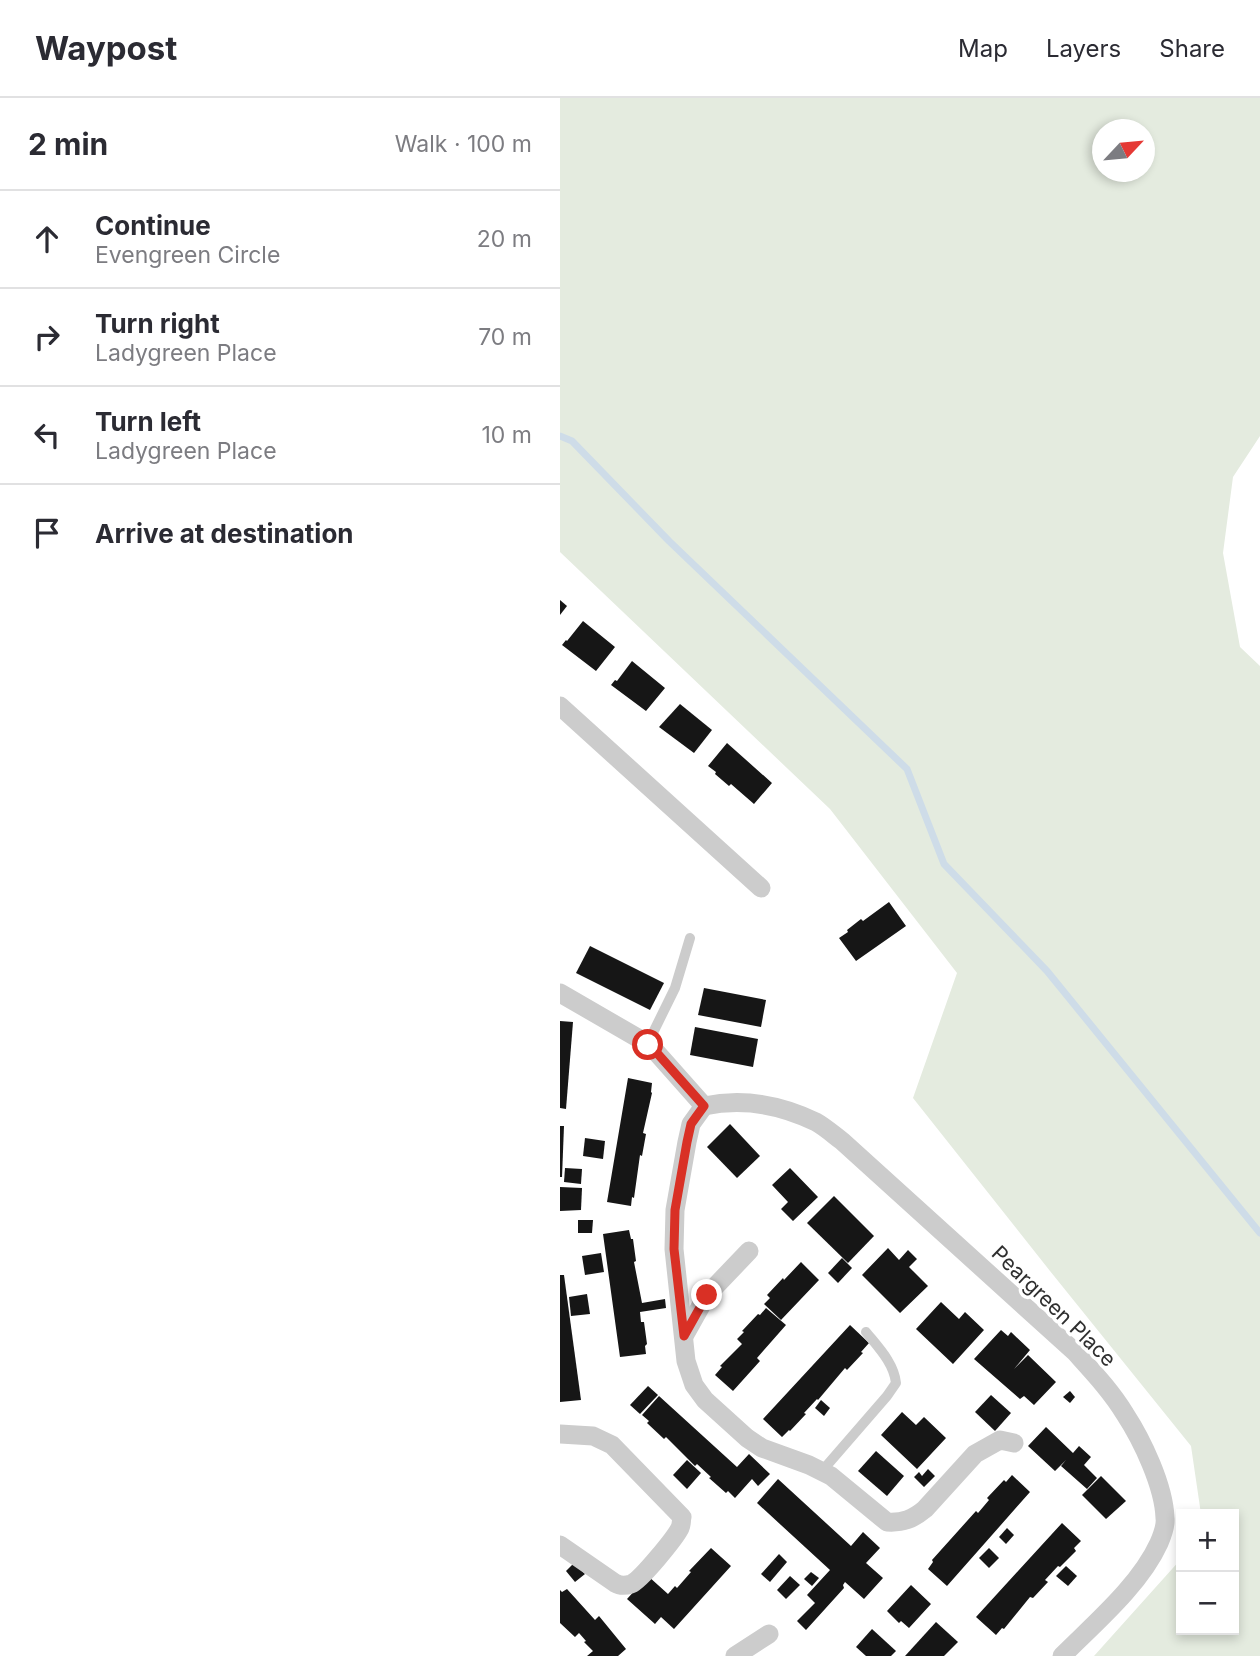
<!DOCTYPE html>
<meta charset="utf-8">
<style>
body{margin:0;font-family:Inter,sans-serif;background:#f7f7f7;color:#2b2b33}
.controls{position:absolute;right:21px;bottom:21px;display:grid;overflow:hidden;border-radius:0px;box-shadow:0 4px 10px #0003}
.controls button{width:63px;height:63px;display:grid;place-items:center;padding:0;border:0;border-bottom:2px solid #e1e1e2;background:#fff;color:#2b2b33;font:35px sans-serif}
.compass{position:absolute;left:532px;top:21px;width:63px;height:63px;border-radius:50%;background:#fff;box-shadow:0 4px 10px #0003;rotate:64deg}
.stop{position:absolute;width:21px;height:21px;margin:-16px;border:5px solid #d93025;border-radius:50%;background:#fff}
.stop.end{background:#d93025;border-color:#fff;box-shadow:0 2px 7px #0008}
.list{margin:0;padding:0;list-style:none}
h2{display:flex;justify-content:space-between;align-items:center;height:91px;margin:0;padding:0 28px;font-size:30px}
h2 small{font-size:23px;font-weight:400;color:#7c7c81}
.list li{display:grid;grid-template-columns:46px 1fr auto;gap:21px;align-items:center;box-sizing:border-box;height:98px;padding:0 28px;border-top:2px solid #e1e1e2}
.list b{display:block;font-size:26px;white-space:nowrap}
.list p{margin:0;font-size:23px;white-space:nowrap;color:#7c7c81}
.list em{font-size:23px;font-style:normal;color:#7c7c81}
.icon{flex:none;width:38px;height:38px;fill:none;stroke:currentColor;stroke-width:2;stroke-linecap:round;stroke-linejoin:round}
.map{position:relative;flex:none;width:700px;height:1558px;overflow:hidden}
header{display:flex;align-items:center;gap:42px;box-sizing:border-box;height:98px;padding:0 35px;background:#fff;border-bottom:2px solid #e1e1e2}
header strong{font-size:33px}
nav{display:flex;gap:38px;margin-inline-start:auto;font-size:24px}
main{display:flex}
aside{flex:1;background:#fff}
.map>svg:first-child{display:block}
.green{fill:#e4ebdf;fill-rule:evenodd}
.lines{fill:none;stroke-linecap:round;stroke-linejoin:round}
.stream{stroke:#cedce8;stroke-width:7}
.building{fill:#161616}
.lane{stroke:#ccc;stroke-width:10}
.street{stroke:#ccc;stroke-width:19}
.route{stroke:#d93025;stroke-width:9}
.labels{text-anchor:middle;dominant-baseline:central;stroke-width:7;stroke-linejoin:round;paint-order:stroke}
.street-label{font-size:21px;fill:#2f2f2f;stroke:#fff}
</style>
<header>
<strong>Waypost</strong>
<nav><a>Map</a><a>Layers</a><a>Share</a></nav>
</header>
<main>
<aside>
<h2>2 min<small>Walk · 100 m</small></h2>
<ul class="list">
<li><svg class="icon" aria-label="ahead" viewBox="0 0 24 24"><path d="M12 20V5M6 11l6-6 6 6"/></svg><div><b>Continue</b><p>Evengreen Circle</p></div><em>20 m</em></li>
<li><svg class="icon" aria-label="right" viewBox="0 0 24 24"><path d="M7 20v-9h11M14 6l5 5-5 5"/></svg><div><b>Turn right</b><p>Ladygreen Place</p></div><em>70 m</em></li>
<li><svg class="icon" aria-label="left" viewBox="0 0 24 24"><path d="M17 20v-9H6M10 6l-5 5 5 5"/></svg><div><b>Turn left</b><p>Ladygreen Place</p></div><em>10 m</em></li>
<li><svg class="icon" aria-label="arrive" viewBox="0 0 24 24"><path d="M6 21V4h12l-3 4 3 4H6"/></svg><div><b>Arrive at destination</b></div></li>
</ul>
</aside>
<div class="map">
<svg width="700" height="1558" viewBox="0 0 700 1558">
<rect width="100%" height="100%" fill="#fff"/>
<path class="green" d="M0,0H700V338L673,379L663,455L680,549L700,568V1558H534L621,1461V1532H674V1416H641L631,1348L490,1173L353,1000L397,875L270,711L0,454ZM542,32H584V74H542Z"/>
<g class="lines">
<path class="stream" d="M0,338L12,343L109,443L347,671L384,766L487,873L700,1135"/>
</g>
<g class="building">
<path d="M0,502L7,508L0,517Z"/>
<path d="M23,523L55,549L36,573L2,547L6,542L7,543Z"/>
<path d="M72,563L105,590L86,613L51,587L55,582L57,583Z"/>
<path d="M120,606L152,632L134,655L99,629Z"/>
<path d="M167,645L212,685L194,706L171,686L169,688L155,676L156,674L148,668Z"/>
<path d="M329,804L346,828L296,863L279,840L288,834L287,832L301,821L303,823Z"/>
<path d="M30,848L104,885L90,912L16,875Z"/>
<path d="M144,890L206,902L201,929L138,917Z"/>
<path d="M0,923L13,924L6,1011L0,1010Z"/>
<path d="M135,929L198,941L193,969L130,957Z"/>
<path d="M68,980L92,985L91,994L92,995L83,1035L86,1036L82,1058L80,1057L74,1100L72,1099L71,1108L47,1104Z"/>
<path d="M170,1026L200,1058L177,1080L147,1049Z"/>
<path d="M0,1028H4L2,1079H0Z"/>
<path d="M25,1040L45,1043L43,1061L23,1058Z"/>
<path d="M5,1070L22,1071L21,1086L4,1084Z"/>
<path d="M230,1070L258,1099L233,1123L221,1111L228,1104L212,1087Z"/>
<path d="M0,1089L22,1090L21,1112L0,1113Z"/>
<path d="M274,1098L314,1138L288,1165L247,1125Z"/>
<path d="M18,1122H33L32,1135H18Z"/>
<path d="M69,1132L71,1141H73L76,1163L74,1164L82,1205L105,1201L106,1210L80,1214L81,1224H84L87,1246L85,1248L86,1256L60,1259L43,1136Z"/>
<path d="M328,1150L339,1162L348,1152L357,1161L349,1169L368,1188L340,1215L302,1177Z"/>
<path d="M41,1155L44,1174L25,1177L22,1158Z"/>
<path d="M282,1160L292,1170L278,1185L268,1175Z"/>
<path d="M241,1164L259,1182L221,1222L204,1206L210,1200L207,1197L223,1180L224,1182Z"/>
<path d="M0,1177H4L21,1302L0,1304Z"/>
<path d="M27,1196L30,1216L11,1218L9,1199Z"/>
<path d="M381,1204L399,1221L405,1214L424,1232L393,1266L356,1231Z"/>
<path d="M206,1210L226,1227L197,1260L200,1263L173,1293L155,1277L162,1269L160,1268L182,1246L177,1241L184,1234L182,1233L198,1216L200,1217Z"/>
<path d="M290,1227L309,1245L301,1254L303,1255L287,1272L285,1270L258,1302L257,1301L244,1315L246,1316L230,1333L229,1332L222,1339L203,1321Z"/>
<path d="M441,1232L448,1238L451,1234L470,1252L454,1271L468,1257L496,1284L474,1307L464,1298L460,1301L414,1261Z"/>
<path d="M88,1288L98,1297L80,1316L70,1307Z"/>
<path d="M510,1293L515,1299L510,1305L503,1299Z"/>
<path d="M431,1297L451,1315L435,1333L415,1314Z"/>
<path d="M99,1298L177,1369L189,1356L210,1376L198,1388L192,1381L175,1400L168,1393L166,1395L149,1380L151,1379L137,1366L135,1368L106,1339L104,1341L87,1325L89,1323L82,1317Z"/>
<path d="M261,1302L270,1310L264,1318L255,1310Z"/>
<path d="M342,1314L356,1327L364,1319L386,1340L357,1371L321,1337Z"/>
<path d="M486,1329L513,1355L519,1348L531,1359L524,1367L537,1380L527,1391L501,1368L506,1362L495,1373L468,1348Z"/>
<path d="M316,1353L344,1378L327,1398L298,1373Z"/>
<path d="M127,1362L141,1375L127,1391L113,1377Z"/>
<path d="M368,1371L375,1378L364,1389L354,1379L359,1374L362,1378Z"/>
<path d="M452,1377L470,1394L387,1488L368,1471L373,1464L372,1462L416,1413L418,1415L429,1402L427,1400L444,1382L446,1384Z"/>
<path d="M541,1378L566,1403L546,1421L522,1397Z"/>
<path d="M218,1381L291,1448L303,1434L320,1450L306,1465L323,1480L304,1501L285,1484L283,1487L284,1490L246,1532L237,1523L255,1505L247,1497L270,1472L197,1405Z"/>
<path d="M502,1425L521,1443L514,1450L516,1453L500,1469L498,1468L485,1482L488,1484L473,1500L470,1499L444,1531L442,1530L436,1537L416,1519Z"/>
<path d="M447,1430L454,1437L446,1446L439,1439Z"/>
<path d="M151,1450L171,1468L114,1531L101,1519L95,1526L67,1501L88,1478L108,1496L115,1488L117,1490L131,1474L129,1473Z"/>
<path d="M429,1450L439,1460L429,1470L419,1460Z"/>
<path d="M219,1456L227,1464L210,1484L201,1476Z"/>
<path d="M14,1465L25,1476L15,1484L6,1473Z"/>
<path d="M506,1468L517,1478L508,1488L496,1478Z"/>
<path d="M251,1474L259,1480L252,1488L244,1481Z"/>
<path d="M230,1478L240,1487L226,1501L217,1492Z"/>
<path d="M351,1487L371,1506L349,1530L341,1523L339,1525L327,1513Z"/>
<path d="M7,1491L35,1522L39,1518L66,1551L58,1558H27L33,1553L24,1544L26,1543L19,1535L15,1539L0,1525V1492L2,1494Z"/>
<path d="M376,1524L398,1544L384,1558H345Z"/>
<path d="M312,1531L336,1553L331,1558H306L296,1549Z"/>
</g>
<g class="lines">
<g class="lane">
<path d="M87,947L115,890L130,840"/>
<path d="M262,1373L327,1298L336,1285C334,1265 318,1249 306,1234"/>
</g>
<g class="street">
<path d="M0,608L201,790"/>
<path d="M0,895L83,943L97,955L144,1008"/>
<path d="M144,1008C182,1000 221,1007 256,1024C265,1029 274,1037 282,1043L515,1254C533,1274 551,1293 565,1316C582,1342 604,1388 605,1420C606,1427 602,1438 599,1445C580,1487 535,1525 502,1558"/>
<path d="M144,1008L131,1026L127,1044L115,1112L114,1151L126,1263L134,1287L145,1302L187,1340L202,1350L249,1367L271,1378L327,1424C343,1425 353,1421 365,1411L415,1356L440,1342L454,1345"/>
<path d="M124,1238L147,1197L189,1153"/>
<path d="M0,1336L33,1338L52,1347L122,1419C121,1423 122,1425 120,1430C115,1440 81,1482 71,1486C65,1488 60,1488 55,1485L0,1447"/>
<path d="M175,1558L209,1536"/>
</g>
</g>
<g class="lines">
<path class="route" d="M88,947L97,955L144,1008L131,1026L127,1044L115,1112L114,1151L124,1238L147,1197"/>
</g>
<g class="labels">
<g class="street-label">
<text transform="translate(494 1208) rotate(44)">Peargreen Place</text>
</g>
</g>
</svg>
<div class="controls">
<button>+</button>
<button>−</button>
</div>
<svg class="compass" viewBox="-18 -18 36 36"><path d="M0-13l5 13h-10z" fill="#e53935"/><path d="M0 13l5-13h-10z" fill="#7c7c81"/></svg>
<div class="stop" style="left:88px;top:947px"></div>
<div class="stop end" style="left:147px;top:1197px"></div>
</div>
</main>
